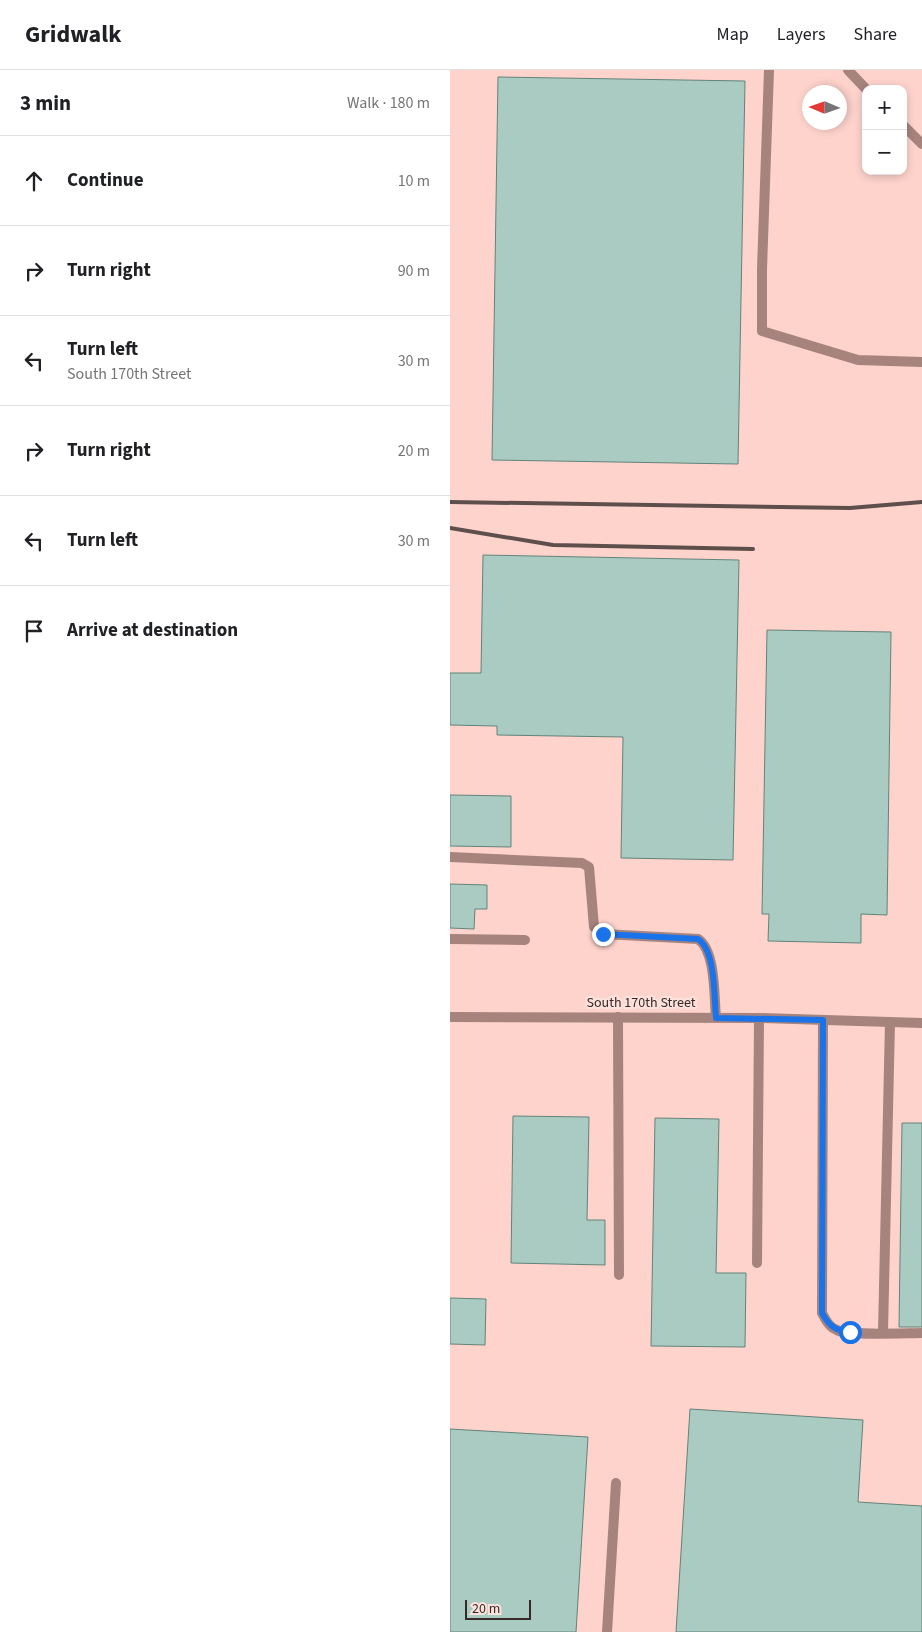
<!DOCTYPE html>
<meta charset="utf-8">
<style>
body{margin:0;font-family:"Source Sans 3",sans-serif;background:#f2f2f2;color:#202124}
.controls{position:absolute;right:15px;top:15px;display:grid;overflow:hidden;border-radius:10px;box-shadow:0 2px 8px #0003}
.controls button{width:45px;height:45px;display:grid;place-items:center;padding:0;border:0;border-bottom:1px solid #e0e0e0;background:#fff;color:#202124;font:25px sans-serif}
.compass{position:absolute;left:352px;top:15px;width:45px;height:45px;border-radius:50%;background:#fff;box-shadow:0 2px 8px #0003;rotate:272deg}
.scale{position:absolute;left:15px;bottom:12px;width:66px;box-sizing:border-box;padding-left:5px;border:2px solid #362927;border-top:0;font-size:14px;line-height:18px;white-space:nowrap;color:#362927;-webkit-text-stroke:4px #fde1dc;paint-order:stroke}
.stop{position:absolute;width:15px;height:15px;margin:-11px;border:4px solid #1a73e8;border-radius:50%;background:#fff}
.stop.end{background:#1a73e8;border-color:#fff;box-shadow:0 1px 5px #0008}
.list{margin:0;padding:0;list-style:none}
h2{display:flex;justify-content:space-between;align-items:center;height:65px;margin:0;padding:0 20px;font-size:21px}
h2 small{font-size:16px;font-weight:400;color:#757577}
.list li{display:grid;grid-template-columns:32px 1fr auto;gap:15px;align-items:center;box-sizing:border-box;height:90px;padding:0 20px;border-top:1px solid #e0e0e0}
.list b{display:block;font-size:19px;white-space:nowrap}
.list p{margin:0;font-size:16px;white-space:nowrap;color:#757577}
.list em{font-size:16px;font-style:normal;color:#757577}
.icon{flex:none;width:28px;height:28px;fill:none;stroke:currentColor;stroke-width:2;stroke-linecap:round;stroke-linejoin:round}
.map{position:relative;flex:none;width:472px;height:1562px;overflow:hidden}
header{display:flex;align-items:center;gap:30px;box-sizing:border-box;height:70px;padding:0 25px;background:#fff;border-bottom:1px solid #e0e0e0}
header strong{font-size:24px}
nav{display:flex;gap:28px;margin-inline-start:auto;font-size:18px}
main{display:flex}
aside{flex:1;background:#fff}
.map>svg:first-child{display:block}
.built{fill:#fed3cc;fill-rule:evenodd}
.building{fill:#a9cbc1;stroke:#63837a}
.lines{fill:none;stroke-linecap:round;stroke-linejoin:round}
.service{stroke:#a7837d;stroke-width:10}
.minor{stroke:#a7837d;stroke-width:10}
.rail{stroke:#5e4e4c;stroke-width:4}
.route{stroke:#1a73e8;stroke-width:6}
.labels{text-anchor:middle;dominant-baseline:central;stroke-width:4.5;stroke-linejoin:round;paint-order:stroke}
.street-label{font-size:14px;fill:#362927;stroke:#fde1dc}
</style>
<header>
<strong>Gridwalk</strong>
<nav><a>Map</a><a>Layers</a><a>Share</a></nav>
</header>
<main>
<aside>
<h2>3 min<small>Walk · 180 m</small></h2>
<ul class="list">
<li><svg class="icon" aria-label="ahead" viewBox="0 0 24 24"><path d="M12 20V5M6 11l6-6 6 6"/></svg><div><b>Continue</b></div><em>10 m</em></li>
<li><svg class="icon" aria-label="right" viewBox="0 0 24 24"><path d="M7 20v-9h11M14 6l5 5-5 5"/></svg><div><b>Turn right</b></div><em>90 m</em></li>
<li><svg class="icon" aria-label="left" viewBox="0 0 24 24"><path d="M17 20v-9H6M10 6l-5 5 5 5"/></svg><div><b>Turn left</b><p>South 170th Street</p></div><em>30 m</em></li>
<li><svg class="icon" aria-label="right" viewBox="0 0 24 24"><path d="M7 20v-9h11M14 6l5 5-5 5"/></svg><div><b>Turn right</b></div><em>20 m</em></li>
<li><svg class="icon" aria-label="left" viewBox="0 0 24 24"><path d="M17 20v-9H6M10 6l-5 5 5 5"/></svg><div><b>Turn left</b></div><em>30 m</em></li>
<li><svg class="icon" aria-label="arrive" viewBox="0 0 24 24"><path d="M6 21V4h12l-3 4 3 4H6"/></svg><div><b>Arrive at destination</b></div></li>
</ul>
</aside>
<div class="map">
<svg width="472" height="1562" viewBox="0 0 472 1562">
<rect width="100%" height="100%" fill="#fde1dc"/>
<path class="built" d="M0,0H472V1562H0ZM416,19H453V101H416ZM360,22H390V52H360Z"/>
<g class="building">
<path d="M48,7L295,11L288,394L42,390Z"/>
<path d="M33,485L289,490L283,790L171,788L173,667L47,665V656L0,655V603H31Z"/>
<path d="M317,560L441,562L437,845L411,844V873L318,871L319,844H312Z"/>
<path d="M0,725L61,726V777L0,776Z"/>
<path d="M0,814L37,815V839H25L24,859L0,858Z"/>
<path d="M63,1046L139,1047L137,1150H155V1195L61,1193Z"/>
<path d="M205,1048L269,1049L266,1203H296L295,1277L201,1276Z"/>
<path d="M452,1053H472V1257H449Z"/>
<path d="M0,1228L36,1229L35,1275L0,1274Z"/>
<path d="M240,1339L413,1350L408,1432L472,1436V1562H226Z"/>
<path d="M0,1359L138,1367L126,1562H0Z"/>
</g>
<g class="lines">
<g class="service">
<path d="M319,0L312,199V261L408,290L472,292"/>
<path d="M398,0L416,19"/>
<path d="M453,55L472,74"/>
<path d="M0,787L132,793L139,797L144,857L153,864L248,869C266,881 264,927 266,948"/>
<path d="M0,869L75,870"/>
<path d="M168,947L169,1205"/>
<path d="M373,950L372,1243C376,1250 379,1257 387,1260C398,1266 456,1263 472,1263"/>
<path d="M307,1193L309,948"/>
<path d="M433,1262L440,952"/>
<path d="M157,1562L166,1413"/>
</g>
<path class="minor" d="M0,947L309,948L472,953"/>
<g class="rail">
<path d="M0,432L400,438L472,432"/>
<path d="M0,458L103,475L303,479"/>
</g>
</g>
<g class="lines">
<path class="route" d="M153,864L248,869C266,881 264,927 266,948L373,950L372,1243C379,1256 386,1261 400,1262"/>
</g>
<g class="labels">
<g class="street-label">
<text x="191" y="933">South 170th Street</text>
</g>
</g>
</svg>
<div class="controls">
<button>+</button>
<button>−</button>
</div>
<svg class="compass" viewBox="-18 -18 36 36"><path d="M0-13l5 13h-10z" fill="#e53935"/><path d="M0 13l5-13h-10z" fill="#757577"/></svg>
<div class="scale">20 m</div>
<div class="stop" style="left:400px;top:1262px"></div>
<div class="stop end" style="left:153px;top:864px"></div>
</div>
</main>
